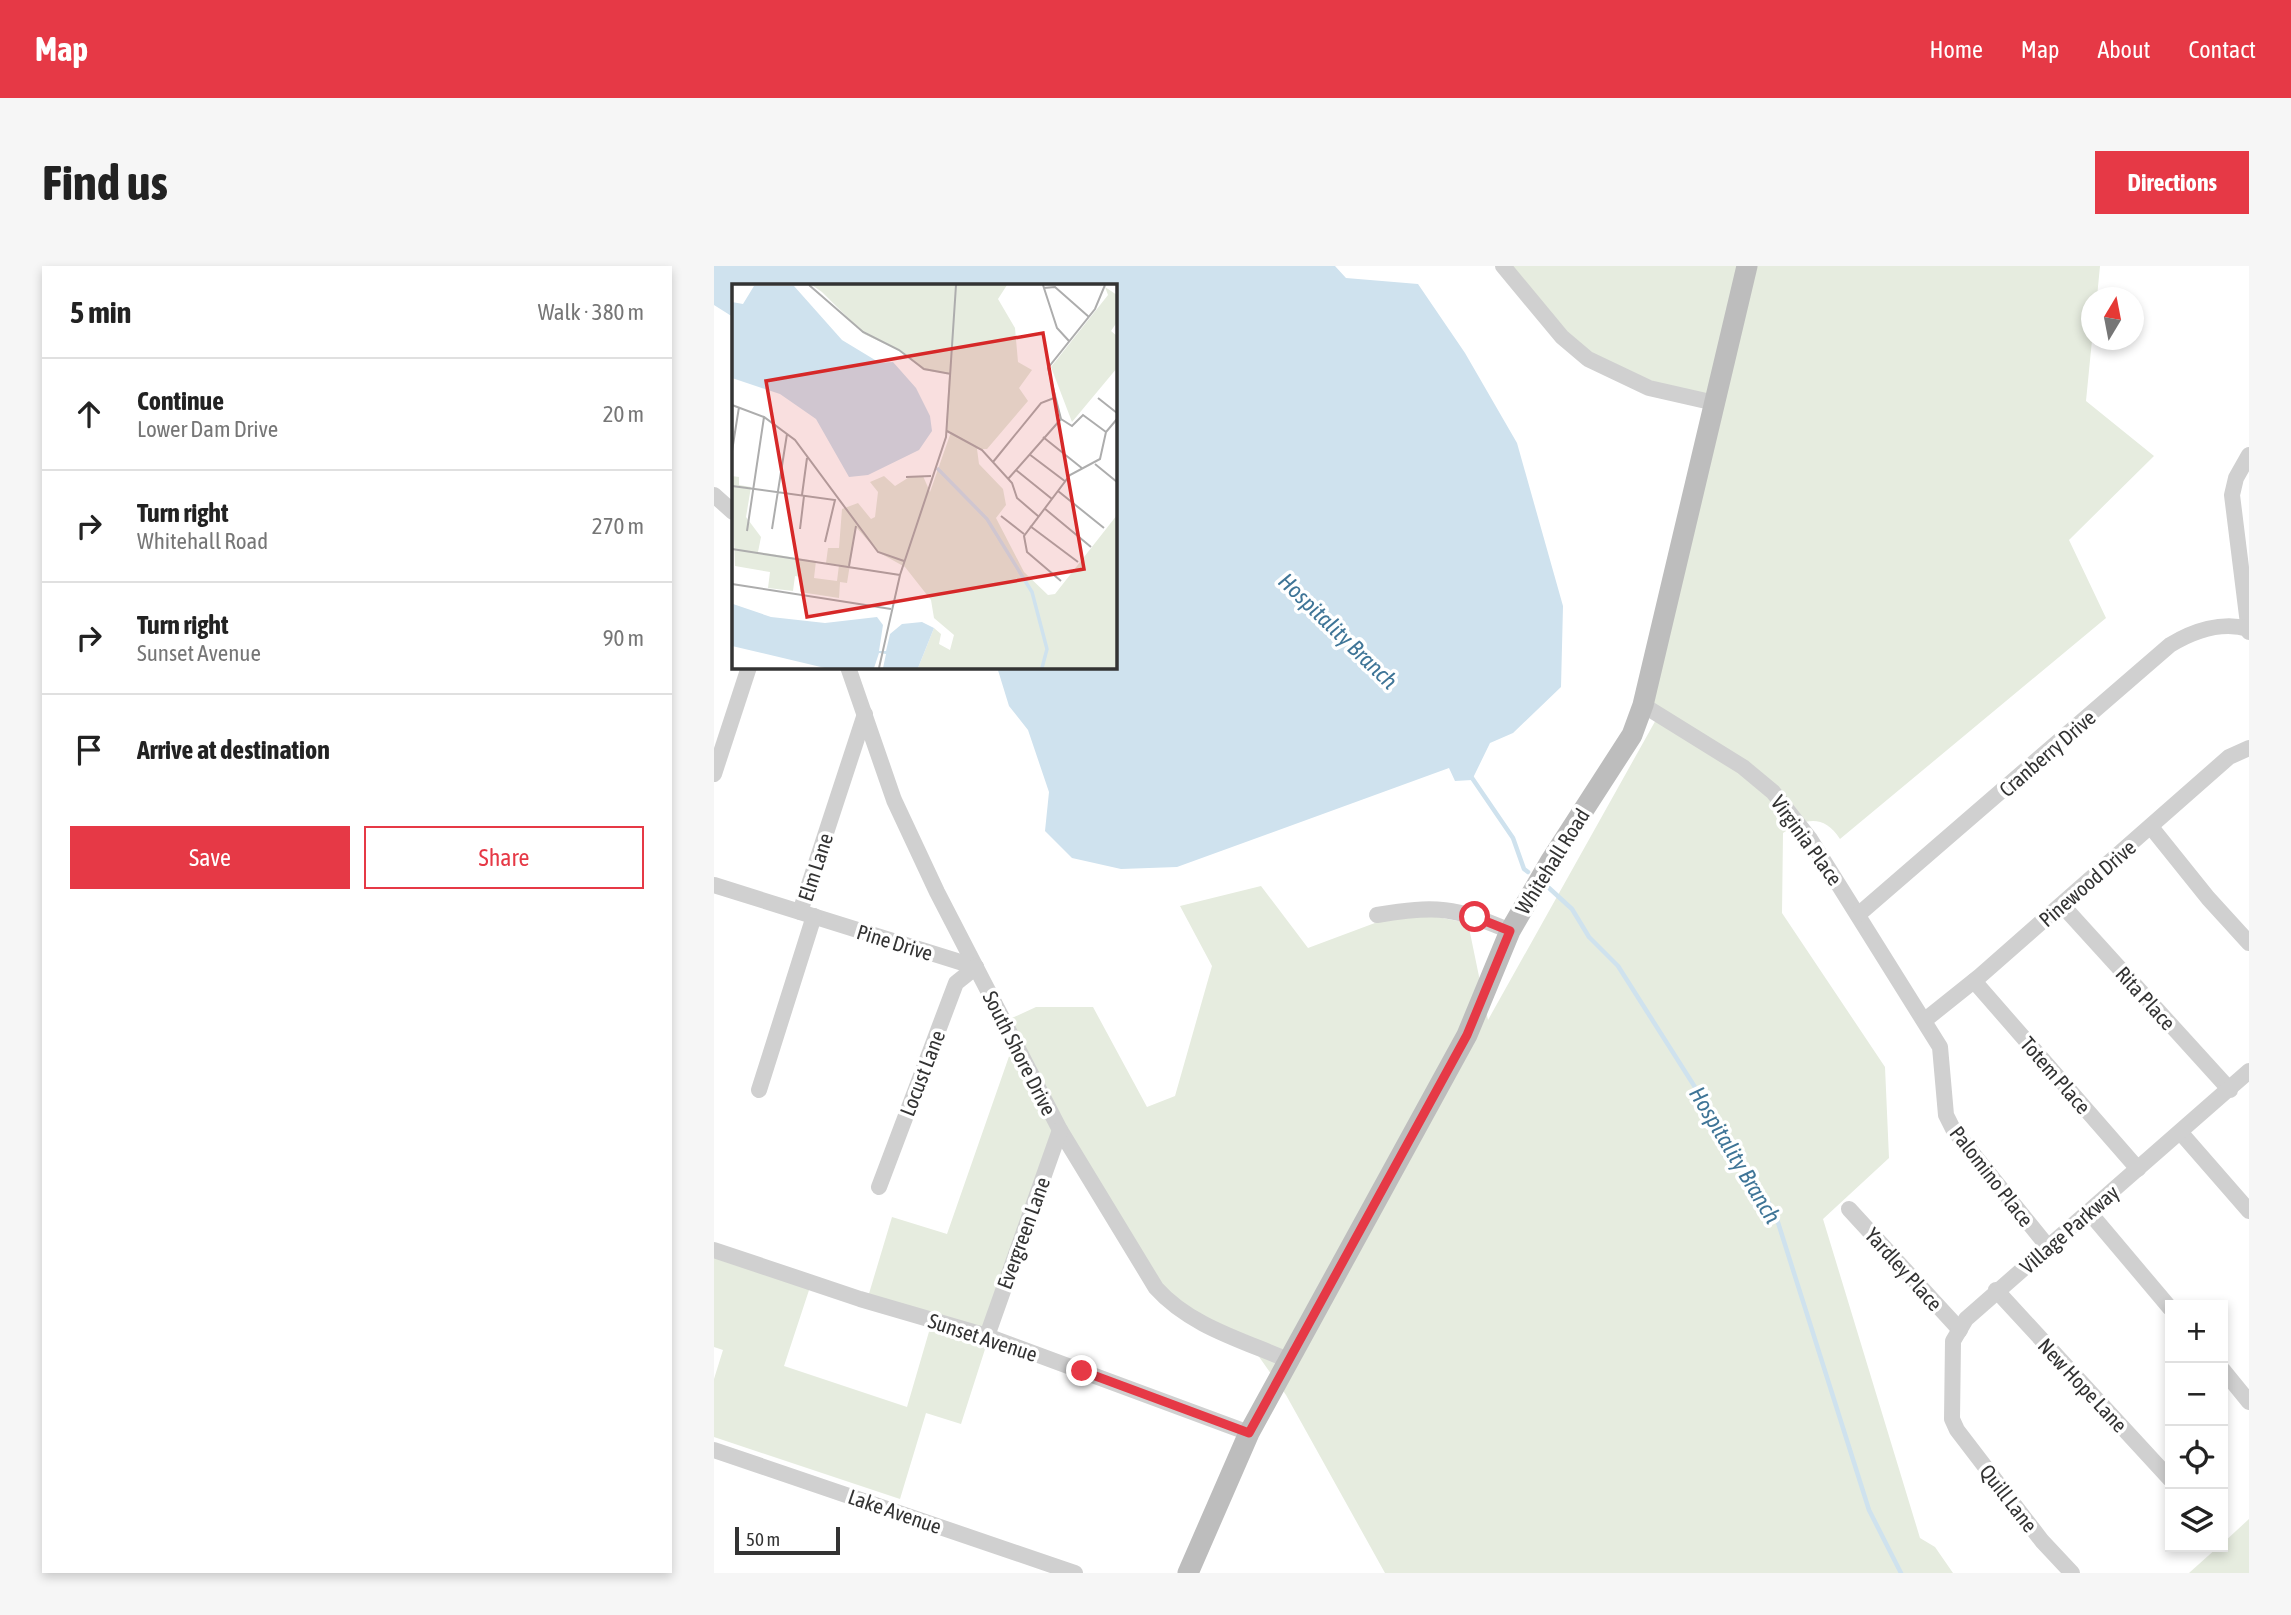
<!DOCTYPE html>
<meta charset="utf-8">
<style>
body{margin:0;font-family:"Asap Condensed",sans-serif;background:#f6f6f6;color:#222}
.controls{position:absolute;right:21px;bottom:21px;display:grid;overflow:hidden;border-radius:0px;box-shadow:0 4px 10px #0003}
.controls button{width:63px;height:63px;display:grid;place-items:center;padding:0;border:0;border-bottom:2px solid #e0e0e0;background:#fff;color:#222;font:35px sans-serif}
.compass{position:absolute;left:1367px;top:21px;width:63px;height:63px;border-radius:50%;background:#fff;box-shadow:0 4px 10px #0003;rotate:10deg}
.scale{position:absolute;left:21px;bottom:18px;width:105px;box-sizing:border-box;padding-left:7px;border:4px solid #333;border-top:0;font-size:19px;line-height:24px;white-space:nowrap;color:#333;-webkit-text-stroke:5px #fff;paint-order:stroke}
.stop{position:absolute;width:21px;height:21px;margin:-16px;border:5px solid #e63946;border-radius:50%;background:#fff}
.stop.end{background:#e63946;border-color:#fff;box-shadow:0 2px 7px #0008}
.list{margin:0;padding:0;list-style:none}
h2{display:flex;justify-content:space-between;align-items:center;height:91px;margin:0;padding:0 28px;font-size:30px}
h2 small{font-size:23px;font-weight:400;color:#767676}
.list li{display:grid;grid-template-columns:46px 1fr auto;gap:21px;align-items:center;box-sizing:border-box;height:112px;padding:0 28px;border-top:2px solid #e0e0e0}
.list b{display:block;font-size:26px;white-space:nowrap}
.list p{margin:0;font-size:23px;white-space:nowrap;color:#767676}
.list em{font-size:23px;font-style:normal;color:#767676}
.actions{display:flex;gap:14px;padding:21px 28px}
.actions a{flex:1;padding:16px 0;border:2px solid #e63946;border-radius:0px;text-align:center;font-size:24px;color:#e63946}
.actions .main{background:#e63946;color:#fff}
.icon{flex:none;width:38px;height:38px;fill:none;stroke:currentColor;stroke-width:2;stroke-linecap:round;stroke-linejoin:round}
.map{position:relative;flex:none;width:1535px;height:1307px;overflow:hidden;border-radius:0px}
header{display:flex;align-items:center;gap:42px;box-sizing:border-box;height:98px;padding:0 35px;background:#e63946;color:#fff}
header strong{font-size:33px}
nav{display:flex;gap:38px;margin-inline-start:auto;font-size:24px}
.intro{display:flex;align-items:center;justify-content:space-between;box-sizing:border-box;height:168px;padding:0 42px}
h1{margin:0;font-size:49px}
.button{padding:18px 32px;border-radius:0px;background:#e63946;color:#fff;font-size:24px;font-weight:700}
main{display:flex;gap:42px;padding:0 42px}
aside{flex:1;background:#fff;border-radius:0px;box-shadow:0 4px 10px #0003}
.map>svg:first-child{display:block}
.green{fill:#e6ecdf}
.water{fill:#cfe2ee}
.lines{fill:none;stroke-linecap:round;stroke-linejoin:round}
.stream{stroke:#cfe2ee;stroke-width:4.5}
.street{stroke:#d0d0d0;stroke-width:16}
.secondary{stroke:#bdbdbd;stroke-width:21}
.route{stroke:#e63946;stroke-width:9}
.labels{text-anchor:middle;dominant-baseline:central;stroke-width:7;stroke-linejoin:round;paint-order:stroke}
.street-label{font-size:21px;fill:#333;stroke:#fff}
.water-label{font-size:23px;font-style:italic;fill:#3f7597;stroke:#fff}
.inset-river{fill:none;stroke:#cfe2ee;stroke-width:3.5}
.inset-road{fill:none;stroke:#adadad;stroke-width:2}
.view{fill:#d62828;fill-opacity:0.15;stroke:#d62828;stroke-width:3.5}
.inset-edge{fill:none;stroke:#333;stroke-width:3.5}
</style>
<header>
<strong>Map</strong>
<nav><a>Home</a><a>Map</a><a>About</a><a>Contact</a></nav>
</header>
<div class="intro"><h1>Find us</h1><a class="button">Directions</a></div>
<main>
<aside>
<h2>5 min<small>Walk · 380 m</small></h2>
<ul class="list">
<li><svg class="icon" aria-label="ahead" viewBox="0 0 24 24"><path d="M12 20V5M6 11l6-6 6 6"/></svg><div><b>Continue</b><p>Lower Dam Drive</p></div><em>20 m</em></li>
<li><svg class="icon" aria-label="right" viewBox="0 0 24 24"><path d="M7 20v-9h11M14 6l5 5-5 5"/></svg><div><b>Turn right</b><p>Whitehall Road</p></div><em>270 m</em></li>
<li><svg class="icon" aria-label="right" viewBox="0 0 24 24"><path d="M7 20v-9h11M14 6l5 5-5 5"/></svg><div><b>Turn right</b><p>Sunset Avenue</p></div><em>90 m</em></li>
<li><svg class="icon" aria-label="arrive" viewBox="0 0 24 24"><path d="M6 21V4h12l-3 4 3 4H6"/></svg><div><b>Arrive at destination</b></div></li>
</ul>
<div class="actions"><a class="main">Save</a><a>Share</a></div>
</aside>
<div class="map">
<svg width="1535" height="1307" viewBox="0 0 1535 1307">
<rect width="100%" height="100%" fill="#fff"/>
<g class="green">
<path d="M786,0H1386L1383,31L1378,32V74L1372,135L1440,190L1355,274L1392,352L1126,573C1110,548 1091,552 1069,567L1068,647L1171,801L1175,892L1109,953L1206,1272L1221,1281L1239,1307H671L572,1129L541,1085L441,1020L342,862L247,1158L212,1147L186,1233L0,1171V1113L9,1084L0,1081V978L99,1012L70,1100L193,1141L219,1052L154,1031L178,951L233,968L299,779L287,757L322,741H379L433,841L461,830L498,700L466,640L547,620L594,682L693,645L754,657L774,754L948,443L923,431L992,133L858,88Z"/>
<path d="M1535,1253V1307H1475L1504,1281H1509V1277Z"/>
</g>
<path class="water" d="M0,0H621L632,12L704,18L751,87L803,177L849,340L847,421L799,467L776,477L758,514L741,515L735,502L463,601L407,603L358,592L331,565L335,526L314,464L295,440L283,401H401V19H19V51L0,39Z"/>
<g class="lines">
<g class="stream">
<path d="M756,509L799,572L810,603L814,606"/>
<path d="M835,622L858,643L875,671L904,700L1061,947L1155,1244L1187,1307"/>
</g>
<g class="street">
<path d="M789,0L848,71L874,93L935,122L1001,137"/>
<path d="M1535,189L1522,212L1518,229L1535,366"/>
<path d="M0,229L19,246"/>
<path d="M134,401L180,534L223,626L346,864L442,1022C476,1060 528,1074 574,1094"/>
<path d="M929,439L1029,501L1059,526L1096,573L1226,781L1232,849L1239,863L1335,982"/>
<path d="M0,508L35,401"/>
<path d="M1437,561L1494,632L1535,677"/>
<path d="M0,619L262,701"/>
<path d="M1348,639L1516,824"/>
<path d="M86,646L151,448"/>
<path d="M1145,648L1456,379C1479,365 1508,355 1535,363"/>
<path d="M663,649C723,639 740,641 796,665"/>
<path d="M1260,715L1424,903"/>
<path d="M1211,754L1266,710L1515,491L1535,482"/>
<path d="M45,824L100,650"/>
<path d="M1467,867L1535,945"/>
<path d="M165,921L242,717L262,701"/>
<path d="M1135,943L1246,1064"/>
<path d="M1375,946L1456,1042"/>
<path d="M0,984L146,1033L273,1070L535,1167"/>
<path d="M1282,1024L1456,1213"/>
<path d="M273,1070L346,864"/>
<path d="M1509,1104L1535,1136"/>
<path d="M0,1184L361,1307"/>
<path d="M1358,1307L1328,1275L1243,1164L1238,1153L1239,1075L1252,1053L1535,805"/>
</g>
<path class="secondary" d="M474,1307L535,1167L753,769L796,665L836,596L918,469L929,439L1033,0"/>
</g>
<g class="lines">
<path class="route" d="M368,1105L535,1167L753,769L796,665L761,651"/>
</g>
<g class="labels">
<g class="street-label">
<text transform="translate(1333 487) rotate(-41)">Cranberry Drive</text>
<text transform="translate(1093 574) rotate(54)">Virginia Place</text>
<text transform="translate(838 595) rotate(-58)">Whitehall Road</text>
<text transform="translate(101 601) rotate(-72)">Elm Lane</text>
<text transform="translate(1373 617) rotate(-41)">Pinewood Drive</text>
<text transform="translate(181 676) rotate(17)">Pine Drive</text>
<text transform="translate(1432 732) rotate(48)">Rita Place</text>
<text transform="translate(306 787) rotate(63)">South Shore Drive</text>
<text transform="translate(208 807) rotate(-69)">Locust Lane</text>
<text transform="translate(1342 809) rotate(49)">Totem Place</text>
<text transform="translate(1278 910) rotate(52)">Palomino Place</text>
<text transform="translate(1355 963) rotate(-41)">Village Parkway</text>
<text transform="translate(309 967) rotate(-70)">Evergreen Lane</text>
<text transform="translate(1190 1003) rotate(48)">Yardley Place</text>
<text transform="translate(269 1071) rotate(18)">Sunset Avenue</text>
<text transform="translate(1369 1119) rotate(47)">New Hope Lane</text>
<text transform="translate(1295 1232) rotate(52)">Quill Lane</text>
<text transform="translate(181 1245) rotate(19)">Lake Avenue</text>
</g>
<g class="water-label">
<text transform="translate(624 365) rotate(44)">Hospitality Branch</text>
<text transform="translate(1021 889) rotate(59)">Hospitality Branch</text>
</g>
</g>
<g transform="translate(18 18)">
<rect width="385" height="385" fill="#fff"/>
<path d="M62,1H275L266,15L283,44L286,78L300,86L287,104L296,117L255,165H245L247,180L271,205L274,221L264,234L292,288L316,311L323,310L385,231V384H186L202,344L209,350L207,360L218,366L222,351L202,334L199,316L173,283L146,268L124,243L115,299L108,298L107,314L68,308L69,293L63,292L61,307L36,304L38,288L3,282L0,192L7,193V201L19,203L14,233L29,253L26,268L84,277L82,294L105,297L107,281L94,279L96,264H107L110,225L126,219L139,235L143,233L146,208L138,198L152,192L163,202L179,192H191L198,208L219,148L214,146L217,90L191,86L170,68L132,50L90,8L80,1ZM373,3L385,11V38L379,47L385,52V84L340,138L319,83L376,11Z" fill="#e6ecdf"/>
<path d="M22,2H62L110,56L148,79L161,78L184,104L198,132L200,147L187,166L136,191L117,193L84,135L48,110L0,94V18L11,20ZM1,320L39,333L93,339L145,333L151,341L147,367H154L158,350L170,340L190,338L202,344L186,384H151L154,370L147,369L142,384H93L0,362Z" fill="#cfe2ee"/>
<path class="inset-river" d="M205,184L255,235L300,308L315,365L310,384"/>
<path class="inset-road" d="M77,1L131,48L167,66L192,85L219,90M311,1L325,44L337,57M312,4L323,3L357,33M366,114L385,129M0,121L32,133L63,156L146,268L172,277M329,135L316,84L363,25L373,1M329,135L340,142L351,131L374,148M215,147L250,166L280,199L285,214L306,232M311,153L351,185M0,167L7,123M297,170L334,198M261,178L309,119L322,114M363,180L385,198M284,186L320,215M174,193L199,192M276,195L329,135M0,202L103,216L93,258M326,207L372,244M70,211L75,174M312,224L359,263M269,232L292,250M298,242L346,278M40,245L55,150M68,245L72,212M15,247L32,133M0,265L168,291M117,282L124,242M329,297L295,268L292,252L338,191L368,175L374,148L385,135M0,300L159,325M147,384L168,291L214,153L224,1"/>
<path class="view" d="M311,49L352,285L75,333L34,97Z"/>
<rect width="385" height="385" class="inset-edge"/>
</g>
</svg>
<div class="controls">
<button>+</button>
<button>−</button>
<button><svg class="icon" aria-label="locate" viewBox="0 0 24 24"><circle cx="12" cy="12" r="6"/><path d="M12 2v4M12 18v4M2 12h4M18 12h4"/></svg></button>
<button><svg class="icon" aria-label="layers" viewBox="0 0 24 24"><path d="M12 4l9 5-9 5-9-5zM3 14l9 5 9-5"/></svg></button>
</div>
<svg class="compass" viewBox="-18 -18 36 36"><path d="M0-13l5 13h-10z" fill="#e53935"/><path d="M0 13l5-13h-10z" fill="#767676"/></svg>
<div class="scale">50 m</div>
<div class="stop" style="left:761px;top:651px"></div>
<div class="stop end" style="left:368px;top:1105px"></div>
</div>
</main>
